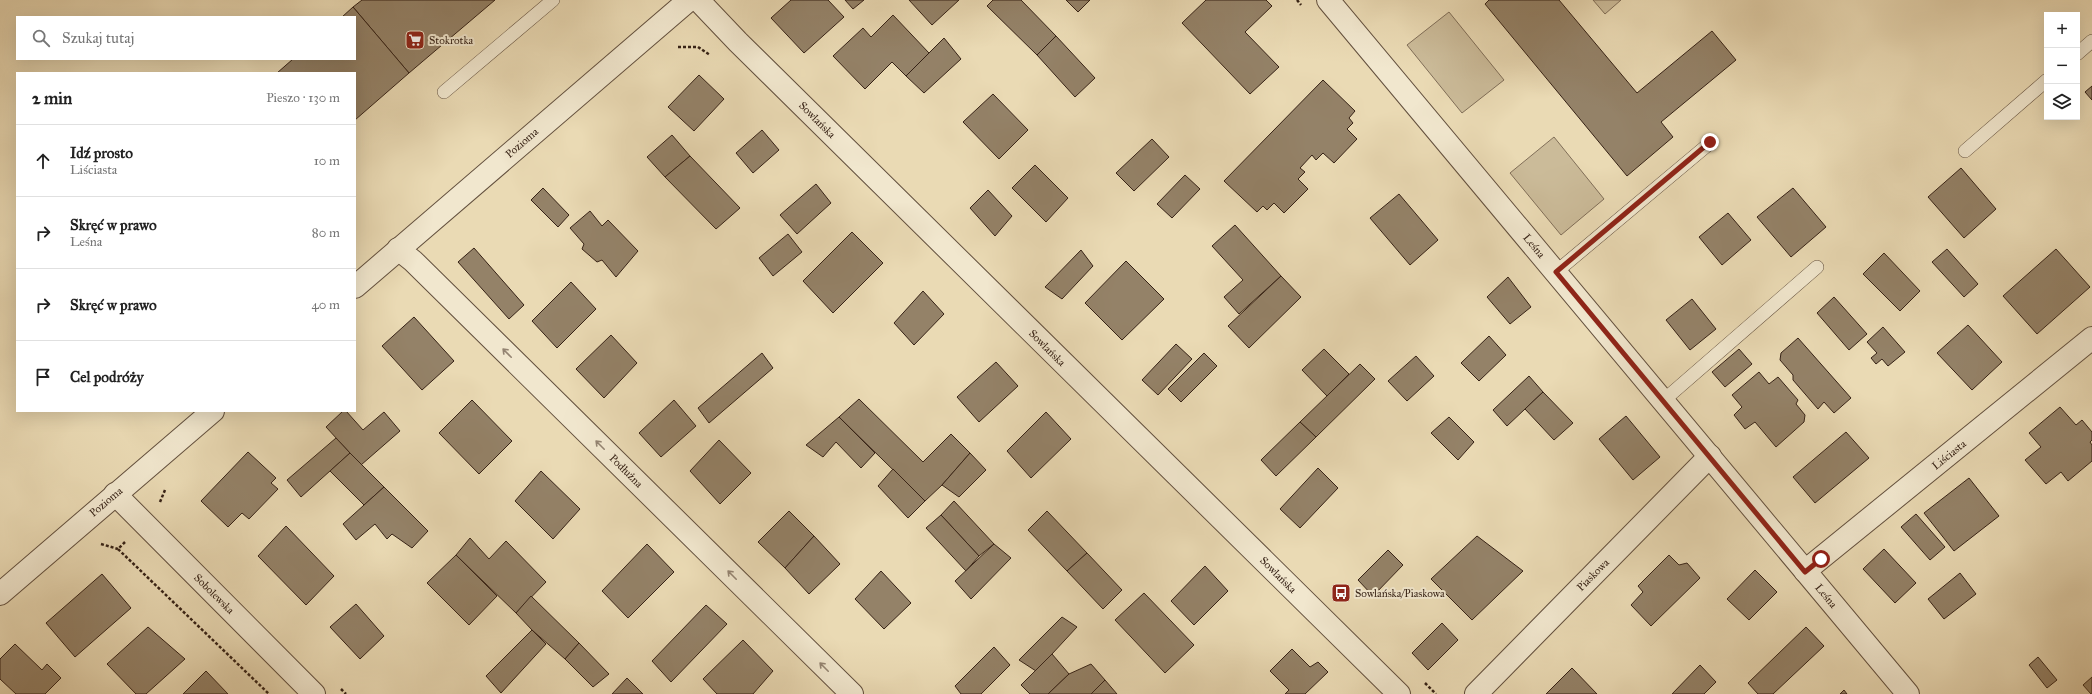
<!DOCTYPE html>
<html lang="pl">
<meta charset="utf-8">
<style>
body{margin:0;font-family:"IM FELL Great Primer",serif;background:#f2f2f2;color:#222}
.controls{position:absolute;right:12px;top:12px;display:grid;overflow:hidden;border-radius:0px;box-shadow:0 4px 16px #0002}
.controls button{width:36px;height:36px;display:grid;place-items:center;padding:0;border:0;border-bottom:1px solid #e0e0e0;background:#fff;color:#222;font:20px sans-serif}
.stop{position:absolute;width:12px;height:12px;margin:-9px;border:3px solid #8f2418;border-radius:50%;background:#fff}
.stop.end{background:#8f2418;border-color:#fff;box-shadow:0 1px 4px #0008}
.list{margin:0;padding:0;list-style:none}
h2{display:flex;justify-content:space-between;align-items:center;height:52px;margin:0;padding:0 16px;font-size:17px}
h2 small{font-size:13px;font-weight:400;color:#767676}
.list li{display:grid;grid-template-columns:26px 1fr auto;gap:12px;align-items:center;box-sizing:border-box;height:72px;padding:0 16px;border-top:1px solid #e0e0e0}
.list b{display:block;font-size:15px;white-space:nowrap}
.list p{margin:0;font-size:13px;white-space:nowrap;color:#767676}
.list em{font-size:13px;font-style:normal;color:#767676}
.icon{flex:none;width:22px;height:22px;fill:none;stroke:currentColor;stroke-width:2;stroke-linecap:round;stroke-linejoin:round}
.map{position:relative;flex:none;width:2092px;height:694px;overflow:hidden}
.search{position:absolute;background:#fff;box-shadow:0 4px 16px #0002;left:16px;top:16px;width:340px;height:44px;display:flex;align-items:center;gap:10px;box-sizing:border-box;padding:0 14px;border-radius:0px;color:#767676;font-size:15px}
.panel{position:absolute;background:#fff;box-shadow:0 4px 16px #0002;left:16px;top:72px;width:340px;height:340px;border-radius:0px}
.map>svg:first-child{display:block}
.green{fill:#cbbb99;stroke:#806e58}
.building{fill:#948268;stroke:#362216}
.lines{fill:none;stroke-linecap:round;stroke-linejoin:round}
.lane-casing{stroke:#63503e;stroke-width:14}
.street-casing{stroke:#63503e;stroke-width:24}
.path{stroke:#362216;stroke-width:2.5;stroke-dasharray:3 2;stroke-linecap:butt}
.lane{stroke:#f1e7ce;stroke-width:13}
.street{stroke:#f1e7ce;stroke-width:22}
.oneway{stroke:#948472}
.route{stroke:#8f2418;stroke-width:5}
.labels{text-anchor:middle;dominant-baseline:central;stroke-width:4;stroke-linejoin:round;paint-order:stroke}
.poi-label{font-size:11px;fill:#362216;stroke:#f1e7ce;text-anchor:start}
.street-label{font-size:11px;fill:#362216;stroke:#f1e7ce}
</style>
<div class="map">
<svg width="2092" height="694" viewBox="0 0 2092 694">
<rect width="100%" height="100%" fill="#eadab4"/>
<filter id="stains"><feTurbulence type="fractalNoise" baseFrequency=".005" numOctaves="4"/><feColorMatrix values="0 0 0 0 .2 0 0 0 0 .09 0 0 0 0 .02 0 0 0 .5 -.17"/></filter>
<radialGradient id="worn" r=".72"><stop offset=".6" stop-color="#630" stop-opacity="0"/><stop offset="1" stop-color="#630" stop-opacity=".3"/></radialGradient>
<g class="green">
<path d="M1593,0H1621L1605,14Z"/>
<path d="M1449,12L1504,80L1462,113L1407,45Z"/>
<path d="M1554,137L1604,199L1561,235L1510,173Z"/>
</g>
<g class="building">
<path d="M362,0H495L409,73L353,7Z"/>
<path d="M791,0H828L844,17L804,53L771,18Z"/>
<path d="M845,0H864L853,9Z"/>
<path d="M909,0H959L932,25Z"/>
<path d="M993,0H1021L1056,36L1037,55L987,6Z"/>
<path d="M1066,0H1090L1078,12Z"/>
<path d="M1206,0H1266L1272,6L1245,32L1279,67L1250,94L1182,23Z"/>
<path d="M1489,0H1559L1637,93L1712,31L1736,60L1661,122L1673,137L1627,176L1485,4Z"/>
<path d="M353,7L409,73L355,120V73H277L293,59H355V17H342Z"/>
<path d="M893,15L929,53L906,76L892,62L865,89L833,56L863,28L871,37Z"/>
<path d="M1056,36L1095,78L1075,97L1037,55Z"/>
<path d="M944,38L961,59L924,93L906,76Z"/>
<path d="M699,75L724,99L694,131L668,107Z"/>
<path d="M1323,80L1355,111L1349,118L1353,123L1347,129L1357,139L1334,163L1323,153L1316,160L1312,155L1300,168L1305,172L1298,179L1308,189L1284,213L1274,203L1267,210L1263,206L1257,212L1224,181Z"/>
<path d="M2092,86V100L2085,92Z"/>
<path d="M993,94L1028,130L999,159L963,122Z"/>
<path d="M762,130L779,150L753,173L736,153Z"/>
<path d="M672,135L690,156L665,177L647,157Z"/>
<path d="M1152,139L1169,157L1134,191L1116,173Z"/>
<path d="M690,156L740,208L716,229L665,177Z"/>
<path d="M1035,165L1068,198L1046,222L1012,188Z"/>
<path d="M1961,168L1996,209L1964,238L1928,197Z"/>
<path d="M1185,175L1200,189L1172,218L1157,204Z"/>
<path d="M816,184L831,203L797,234L780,215Z"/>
<path d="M543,188L569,215L558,227L531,200Z"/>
<path d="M1793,188L1826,227L1791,257L1757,217Z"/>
<path d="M988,190L1012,216L995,236L970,208Z"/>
<path d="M1399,194L1438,240L1410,265L1370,218Z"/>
<path d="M590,211L602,226L608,220L638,251L616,277L602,260L597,262L582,249L584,244L570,228Z"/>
<path d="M1728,213L1751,240L1722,265L1699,237Z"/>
<path d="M1235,225L1281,276L1239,314L1224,297L1243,280L1212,246Z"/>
<path d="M852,232L883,263L833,313L803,281Z"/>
<path d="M788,234L802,252L773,276L759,258Z"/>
<path d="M474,248L524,305L509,319L458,262Z"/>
<path d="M1947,249L1978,284L1964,297L1932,262Z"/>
<path d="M2056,249L2090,287L2037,334L2003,296Z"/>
<path d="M1081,250L1093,266L1062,299L1045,287Z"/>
<path d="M1884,253L1920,291L1900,311L1863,274Z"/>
<path d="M1126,261L1164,299L1122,340L1085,303Z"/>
<path d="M1281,276L1301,297L1249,348L1228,326Z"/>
<path d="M1508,277L1531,307L1510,324L1487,297Z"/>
<path d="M571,282L596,309L557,348L532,321Z"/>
<path d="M923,291L944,314L914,345L894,323Z"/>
<path d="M1834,297L1867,334L1849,350L1817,313Z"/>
<path d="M1692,299L1716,329L1690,350L1666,320Z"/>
<path d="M414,317L454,361L422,390L382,346Z"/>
<path d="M1968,325L2002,362L1972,390L1937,353Z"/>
<path d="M1883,327L1905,352L1888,366L1882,359L1876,364L1871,358L1877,353L1867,342Z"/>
<path d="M611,335L637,363L604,398L576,369Z"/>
<path d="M1489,336L1506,355L1479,381L1461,363Z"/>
<path d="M1798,338L1851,398L1834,413L1824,402L1818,409L1793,380V375L1780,360L1781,353Z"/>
<path d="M1176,344L1192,359L1158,395L1142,380Z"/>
<path d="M1324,349L1349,374L1327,396L1302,370Z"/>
<path d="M1739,349L1752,364L1725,387L1712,372Z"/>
<path d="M762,353L773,368L709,423L698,408Z"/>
<path d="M1204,353L1217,366L1181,402L1168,389Z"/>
<path d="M1416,356L1434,376L1407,401L1388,381Z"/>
<path d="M996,362L1018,386L979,422L957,397Z"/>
<path d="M1360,364L1375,379L1316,437L1300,422Z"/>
<path d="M1759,372L1769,384L1778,377L1798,400L1796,404L1805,415L1804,422L1776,447L1755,422L1745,429L1734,415L1742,407L1732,395Z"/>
<path d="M1529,376L1543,392L1507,426L1493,410Z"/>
<path d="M1543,392L1573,423L1554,440L1525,409Z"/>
<path d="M859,399L923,462L951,434L970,453L942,485L925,501L839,417Z"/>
<path d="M472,400L512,441L479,474L439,433Z"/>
<path d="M674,400L696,426L661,457L639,433Z"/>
<path d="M2060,407L2076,425L2082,420L2092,432V440L2090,442L2092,445V461L2068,481L2061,472L2046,484L2025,460L2041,447L2029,433Z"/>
<path d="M343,411H346L363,430L384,412L400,431L361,465L326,427Z"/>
<path d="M1046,412L1071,439L1031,478L1007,451Z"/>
<path d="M1626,416L1660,457L1633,480L1599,439Z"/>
<path d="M839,417L875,453L861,468L836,442L823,457L806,445Z"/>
<path d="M1449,417L1474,442L1458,460L1431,433Z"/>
<path d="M1300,422L1316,437L1276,476L1261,460Z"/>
<path d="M1846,432L1869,458L1815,503L1793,477Z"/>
<path d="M336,438L350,453L301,497L287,480Z"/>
<path d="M719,440L751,473L720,504L690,471Z"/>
<path d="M248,452L276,478L271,483L278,489L249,519L242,513L228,527L201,501Z"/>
<path d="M350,453L384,487L364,505L330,471Z"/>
<path d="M970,453L986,470L959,497L942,485Z"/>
<path d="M1318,468L1338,488L1300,528L1280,509Z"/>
<path d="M893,469L925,501L908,518L878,486Z"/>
<path d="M541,471L580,509L553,539L515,501Z"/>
<path d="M1969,478L1999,516L1954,551L1924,513Z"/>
<path d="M384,487L428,531L412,548L392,534L387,539L375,524L356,540L343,524Z"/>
<path d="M954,501L994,544L979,556L941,515Z"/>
<path d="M789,511L814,536L785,568L758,542Z"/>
<path d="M1047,511L1087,553L1067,571L1028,530Z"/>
<path d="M1916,514L1945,547L1930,560L1901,527Z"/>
<path d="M941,515L979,556L966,571L926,528Z"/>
<path d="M286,526L334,576L306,605L258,556Z"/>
<path d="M814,536L840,564L809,594L785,568Z"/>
<path d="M1477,536L1523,571L1472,620L1431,579Z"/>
<path d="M470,538L489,559L506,541L546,582L516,613L456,555Z"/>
<path d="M647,544L674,572L628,618L602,591Z"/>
<path d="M994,544L1011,558L971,599L955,581Z"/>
<path d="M1884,549L1916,583L1895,603L1863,569Z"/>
<path d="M1388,550L1403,565L1373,596L1358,580Z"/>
<path d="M1087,553L1122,590L1103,609L1067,571Z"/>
<path d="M456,555L497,596L469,625L427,583Z"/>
<path d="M1669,555L1679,565L1687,563L1700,578L1651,626L1631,605L1643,592L1638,586Z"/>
<path d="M1205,566L1228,591L1194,625L1171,601Z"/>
<path d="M1755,570L1777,592L1749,620L1727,599Z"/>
<path d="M881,571L911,603L884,629L855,599Z"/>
<path d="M1960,573L1976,594L1944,619L1928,599Z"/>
<path d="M102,574L131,608L75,657L46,623Z"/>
<path d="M1144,593L1194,645L1165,673L1115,620Z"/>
<path d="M531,596L579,643L565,659L532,630L516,613Z"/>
<path d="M356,604L384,636L360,659L330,627Z"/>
<path d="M706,605L727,624L671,682L652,661Z"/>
<path d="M1062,617L1077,627L1052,654L1036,671L1019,660Z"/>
<path d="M1442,623L1458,640L1428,670L1412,653Z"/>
<path d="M148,627L185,659L146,694H136L107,664Z"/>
<path d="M1806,627L1824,646L1773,694H1758L1748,683Z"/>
<path d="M532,630L546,644L501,693L486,676Z"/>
<path d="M743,640L773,671L753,694H717L703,679Z"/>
<path d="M579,643L609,674L593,687L565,659Z"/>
<path d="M15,644L42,670L47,664L61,678L45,694H16L0,679V659Z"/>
<path d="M994,647L1010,665L981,694H961L955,686Z"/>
<path d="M1292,649L1310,667L1318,662L1328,672L1305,694H1285L1289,690L1270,671Z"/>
<path d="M1052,654L1069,674L1048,694H1030L1021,685Z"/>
<path d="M2038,657L2057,680L2047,688L2029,665Z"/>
<path d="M1091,664L1105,680L1091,694H1048L1069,674Z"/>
<path d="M1700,665L1716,682L1704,694H1672Z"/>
<path d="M1572,668L1597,694H1546Z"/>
<path d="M206,671L228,694H183Z"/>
<path d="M2092,677V694H2091L2083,685Z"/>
<path d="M627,678L643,694H612Z"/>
<path d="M1105,680L1117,694H1091Z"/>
<path d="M1844,690L1847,694H1840Z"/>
</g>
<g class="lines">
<defs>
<g id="lane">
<path d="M2077,54L2092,41"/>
<path d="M444,92L553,0"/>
<path d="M1965,151L2047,80"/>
<path d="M1556,272L1710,143"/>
<path d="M1664,400L1817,267"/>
</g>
<g id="street">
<path d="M698,0L738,42L1399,694"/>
<path d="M1328,0L1908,694"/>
<path d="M398,249L413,261L852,694"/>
<path d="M355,287L689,0"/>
<path d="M115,494L314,694"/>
<path d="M1805,571L2092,338"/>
<path d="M0,594L213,411"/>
<path d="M1476,694L1710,456"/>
</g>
</defs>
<use href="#lane" class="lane-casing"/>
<use href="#street" class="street-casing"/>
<g class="path">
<path d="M1297,0L1301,5"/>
<path d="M678,47H698L710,55"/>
<path d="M160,502L165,490"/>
<path d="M125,542L118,549L269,694"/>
<path d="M101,544L118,549"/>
<path d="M1425,683L1436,694"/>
<path d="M341,689L346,694"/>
</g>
<use href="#lane" class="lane"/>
<use href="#street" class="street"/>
</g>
<defs><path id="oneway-shaft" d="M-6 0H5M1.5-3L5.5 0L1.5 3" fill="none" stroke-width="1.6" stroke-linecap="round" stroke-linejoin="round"/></defs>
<g class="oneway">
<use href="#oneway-shaft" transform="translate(507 353) rotate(-135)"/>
<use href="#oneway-shaft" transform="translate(600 445) rotate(-135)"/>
<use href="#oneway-shaft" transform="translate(732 575) rotate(-135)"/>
<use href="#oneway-shaft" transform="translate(824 667) rotate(-135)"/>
</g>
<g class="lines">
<path class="route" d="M1710,142L1556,272L1805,572L1821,559"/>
</g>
<defs>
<symbol id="supermarket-square" viewBox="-11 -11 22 22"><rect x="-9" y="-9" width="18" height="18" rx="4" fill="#8f2418" stroke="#f1e7ce"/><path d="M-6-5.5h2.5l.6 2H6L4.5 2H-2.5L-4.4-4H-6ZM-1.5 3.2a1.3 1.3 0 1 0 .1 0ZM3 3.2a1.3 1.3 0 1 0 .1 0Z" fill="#fff"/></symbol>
<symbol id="bus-square" viewBox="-11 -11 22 22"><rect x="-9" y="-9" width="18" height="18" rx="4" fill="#8f2418" stroke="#f1e7ce"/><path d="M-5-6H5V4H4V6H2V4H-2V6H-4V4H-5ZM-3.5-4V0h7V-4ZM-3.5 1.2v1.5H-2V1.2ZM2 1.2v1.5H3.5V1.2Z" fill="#fff"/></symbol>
</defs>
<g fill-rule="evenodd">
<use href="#supermarket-square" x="404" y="29" width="22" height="22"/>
<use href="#bus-square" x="1330" y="582" width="22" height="22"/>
</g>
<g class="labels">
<g class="poi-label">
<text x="429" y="40">Stokrotka</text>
<text x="1355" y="593">Sowlańska/Piaskowa</text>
</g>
<g class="street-label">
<text transform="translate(817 120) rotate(45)">Sowlańska</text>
<text transform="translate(522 143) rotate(-41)">Pozioma</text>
<text transform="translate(1534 246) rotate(50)">Leśna</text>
<text transform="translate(1047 348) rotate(45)">Sowlańska</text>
<text transform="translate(1949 455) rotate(-39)">Liściasta</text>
<text transform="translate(626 471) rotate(45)">Podłużna</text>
<text transform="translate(106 502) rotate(-40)">Pozioma</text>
<text transform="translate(1278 575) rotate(45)">Sowlańska</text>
<text transform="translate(1593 575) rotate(-45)">Piaskowa</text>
<text transform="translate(214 594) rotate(45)">Sobolewska</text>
<text transform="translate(1826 596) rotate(50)">Leśna</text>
</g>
</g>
<rect width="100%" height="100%" filter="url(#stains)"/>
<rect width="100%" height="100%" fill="url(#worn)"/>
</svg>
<div class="controls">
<button>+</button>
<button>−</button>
<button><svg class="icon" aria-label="layers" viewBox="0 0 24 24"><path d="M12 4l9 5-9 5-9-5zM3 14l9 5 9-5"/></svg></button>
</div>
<div class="stop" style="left:1821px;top:559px"></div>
<div class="stop end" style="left:1710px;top:142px"></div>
<div class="search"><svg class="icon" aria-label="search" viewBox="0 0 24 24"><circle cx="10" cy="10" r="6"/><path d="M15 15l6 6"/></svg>Szukaj tutaj</div>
<section class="panel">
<h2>2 min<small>Pieszo · 130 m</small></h2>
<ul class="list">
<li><svg class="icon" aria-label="ahead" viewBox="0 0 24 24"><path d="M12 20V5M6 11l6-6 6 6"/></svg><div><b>Idź prosto</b><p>Liściasta</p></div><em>10 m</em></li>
<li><svg class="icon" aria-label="right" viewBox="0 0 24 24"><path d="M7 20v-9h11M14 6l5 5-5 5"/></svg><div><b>Skręć w prawo</b><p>Leśna</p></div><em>80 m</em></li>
<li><svg class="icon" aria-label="right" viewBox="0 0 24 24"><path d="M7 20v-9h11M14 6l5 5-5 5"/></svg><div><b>Skręć w prawo</b></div><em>40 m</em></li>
<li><svg class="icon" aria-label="arrive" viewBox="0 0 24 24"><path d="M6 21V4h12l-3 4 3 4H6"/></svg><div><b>Cel podróży</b></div></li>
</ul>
</section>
</div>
